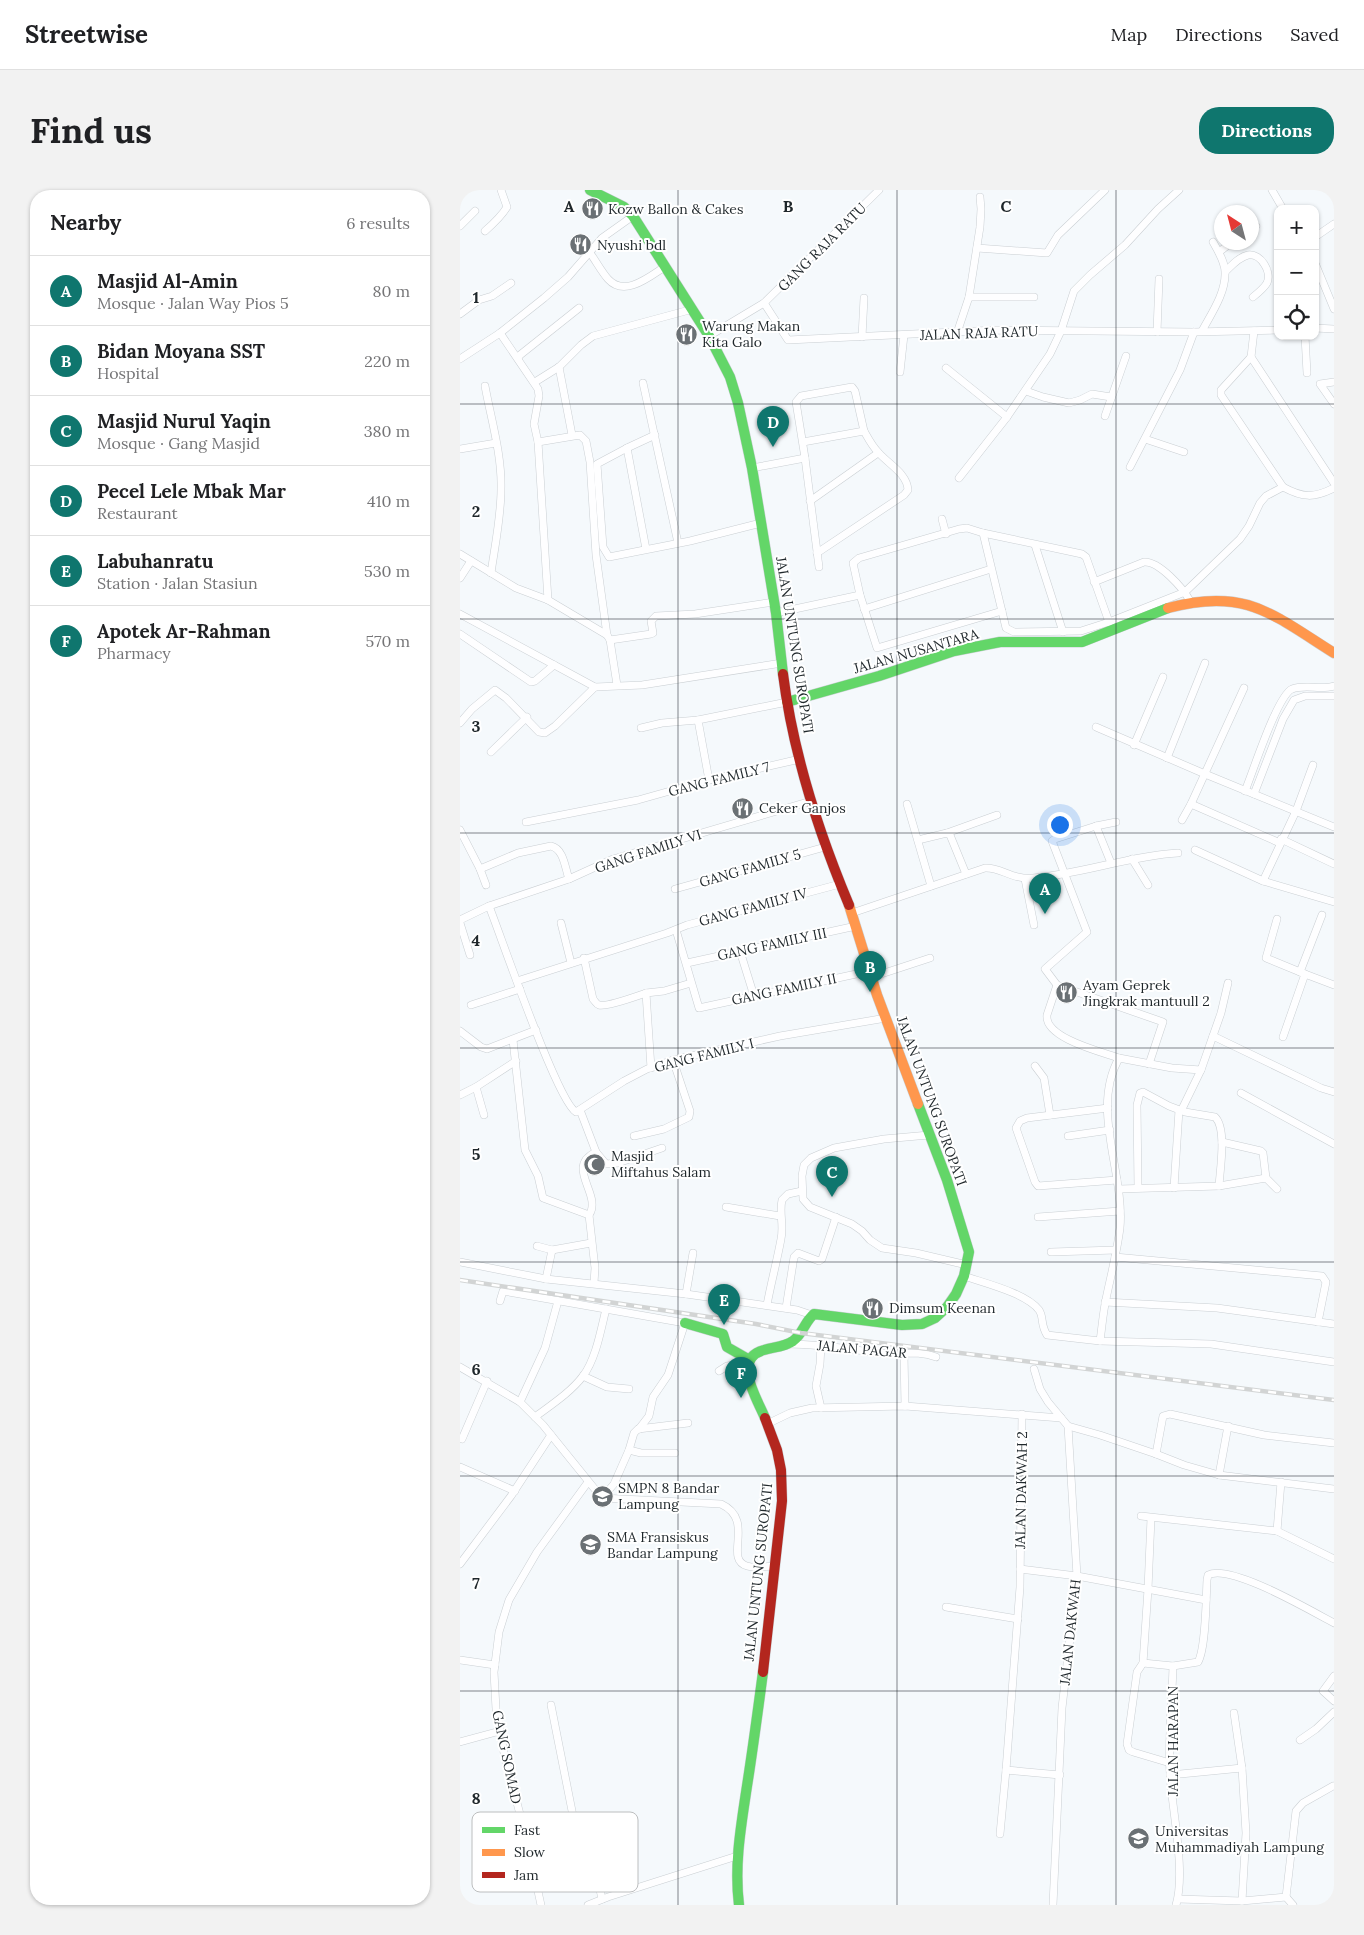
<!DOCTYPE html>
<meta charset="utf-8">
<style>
body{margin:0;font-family:Lora,serif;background:#f2f2f2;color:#202124}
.controls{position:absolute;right:15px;top:15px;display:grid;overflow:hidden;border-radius:10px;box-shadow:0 1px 4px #0004}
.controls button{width:45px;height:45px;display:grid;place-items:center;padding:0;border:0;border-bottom:1px solid #e0e0e0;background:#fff;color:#202124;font:25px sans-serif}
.compass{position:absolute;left:754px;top:15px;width:45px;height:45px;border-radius:50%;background:#fff;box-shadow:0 1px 4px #0004;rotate:324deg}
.you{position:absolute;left:599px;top:634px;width:18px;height:18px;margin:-12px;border:4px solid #fff;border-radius:50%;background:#1a73e8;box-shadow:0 0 0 8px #1a73e833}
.badge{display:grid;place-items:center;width:32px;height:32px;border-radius:50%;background:#0f766e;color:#fff;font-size:16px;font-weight:700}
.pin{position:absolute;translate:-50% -41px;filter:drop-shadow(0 1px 2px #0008)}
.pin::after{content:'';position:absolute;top:26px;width:18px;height:15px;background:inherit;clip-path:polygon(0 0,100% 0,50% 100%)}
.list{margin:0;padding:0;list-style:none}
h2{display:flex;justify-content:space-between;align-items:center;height:65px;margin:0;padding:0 20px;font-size:21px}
h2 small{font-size:16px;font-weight:400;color:#757577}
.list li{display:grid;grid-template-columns:32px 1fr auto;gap:15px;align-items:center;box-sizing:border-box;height:70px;padding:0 20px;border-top:1px solid #e0e0e0}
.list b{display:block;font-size:19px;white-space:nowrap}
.list p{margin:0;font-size:16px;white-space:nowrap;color:#757577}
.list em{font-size:16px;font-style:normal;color:#757577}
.icon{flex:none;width:28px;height:28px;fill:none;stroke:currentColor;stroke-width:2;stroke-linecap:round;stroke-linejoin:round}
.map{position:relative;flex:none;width:874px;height:1715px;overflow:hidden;border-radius:20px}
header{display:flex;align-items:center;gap:30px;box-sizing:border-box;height:70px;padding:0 25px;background:#fff;border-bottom:1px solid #e0e0e0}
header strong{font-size:24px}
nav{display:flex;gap:28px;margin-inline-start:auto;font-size:18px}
.intro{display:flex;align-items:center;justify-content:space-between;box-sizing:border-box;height:120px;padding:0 30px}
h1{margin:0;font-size:35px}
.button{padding:12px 22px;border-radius:20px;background:#0f766e;color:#fff;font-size:18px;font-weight:700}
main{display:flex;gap:30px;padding:0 30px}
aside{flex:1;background:#fff;border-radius:20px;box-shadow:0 1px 4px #0004}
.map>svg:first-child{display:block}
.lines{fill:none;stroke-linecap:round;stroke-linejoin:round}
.street-casing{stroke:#cacfd3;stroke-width:8}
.fast-casing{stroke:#cacfd3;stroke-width:11}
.slow-casing{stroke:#cacfd3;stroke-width:11}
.jam-casing{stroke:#cacfd3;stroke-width:11}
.street{stroke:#fefeff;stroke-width:7}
.fast{stroke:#63d668;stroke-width:10}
.slow{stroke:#ff974d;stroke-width:10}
.jam{stroke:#b3261e;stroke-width:10}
.rail-casing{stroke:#d2d4d4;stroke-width:4.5}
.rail{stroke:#fff;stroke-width:2.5;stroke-dasharray:8;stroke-linecap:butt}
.grid{fill:none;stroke:#1f272b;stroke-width:1;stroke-opacity:0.55}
.labels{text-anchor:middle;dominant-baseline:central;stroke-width:4;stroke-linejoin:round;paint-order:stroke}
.poi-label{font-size:14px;fill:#1f272b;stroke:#fff;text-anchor:start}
.street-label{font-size:14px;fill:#1f272b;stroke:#fff}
.key{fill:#fff;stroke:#bcbebf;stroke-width:1}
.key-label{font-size:14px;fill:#1f272b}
.grid-label{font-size:16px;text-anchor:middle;font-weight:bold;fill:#1f272b;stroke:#fff;stroke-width:4;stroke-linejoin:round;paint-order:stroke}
</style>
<header>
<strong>Streetwise</strong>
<nav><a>Map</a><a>Directions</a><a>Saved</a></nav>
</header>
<div class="intro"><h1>Find us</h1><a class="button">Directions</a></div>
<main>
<aside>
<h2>Nearby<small>6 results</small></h2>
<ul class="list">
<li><span class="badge">A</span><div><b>Masjid Al-Amin</b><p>Mosque · Jalan Way Pios 5</p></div><em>80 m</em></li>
<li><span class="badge">B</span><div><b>Bidan Moyana SST</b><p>Hospital</p></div><em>220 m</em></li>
<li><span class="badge">C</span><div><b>Masjid Nurul Yaqin</b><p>Mosque · Gang Masjid</p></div><em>380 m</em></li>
<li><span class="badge">D</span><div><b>Pecel Lele Mbak Mar</b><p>Restaurant</p></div><em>410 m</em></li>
<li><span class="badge">E</span><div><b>Labuhanratu</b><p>Station · Jalan Stasiun</p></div><em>530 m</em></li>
<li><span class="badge">F</span><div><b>Apotek Ar-Rahman</b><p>Pharmacy</p></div><em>570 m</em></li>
</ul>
</aside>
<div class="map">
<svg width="874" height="1715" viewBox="0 0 874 1715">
<rect width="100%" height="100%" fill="#f5f9fc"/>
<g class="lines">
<defs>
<g id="street">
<path d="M812,0L823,19"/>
<path d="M0,36L15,21"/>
<path d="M792,39L796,36"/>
<path d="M25,41C33,34 41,27 47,17L41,0"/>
<path d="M855,47L874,34"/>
<path d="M517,58L587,63L598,45L645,0"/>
<path d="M759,62L772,52"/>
<path d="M130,63C136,71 141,81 148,89C165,108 190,86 206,76"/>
<path d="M855,73L874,119"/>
<path d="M766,81C772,75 779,67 788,65C801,63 812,82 807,93C804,98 798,103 793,107"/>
<path d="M509,107H574"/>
<path d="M304,113L419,0"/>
<path d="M0,124L19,110L32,106L51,93"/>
<path d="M855,138L874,139"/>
<path d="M742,141C751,124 766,103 765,82C765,72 758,61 753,52"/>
<path d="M794,141L791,167L761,200V205L823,297"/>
<path d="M697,142L699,89"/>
<path d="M40,143L78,199L79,206L74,234L78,252L88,410"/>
<path d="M497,143L509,107L520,37L521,19L520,7"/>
<path d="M249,146L304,113L328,150L536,140L734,142L818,140"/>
<path d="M845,146L847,183"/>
<path d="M402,147L404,108"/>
<path d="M791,167L874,293"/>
<path d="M58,168L60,165L119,118"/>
<path d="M0,169L40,143L84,108L108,87L142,48L173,26"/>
<path d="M99,177L112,245"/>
<path d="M486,178L547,227"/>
<path d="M440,182L444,145"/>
<path d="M75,192L99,177L121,155L133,146L233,119"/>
<path d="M874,192L860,194L874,214"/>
<path d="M183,193L218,353"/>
<path d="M25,196C31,229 42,265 41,299C41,327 35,355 31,383"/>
<path d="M566,201L583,207L609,213L620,210L632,204L651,207"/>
<path d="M645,226L666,166"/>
<path d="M195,245L167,258L137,274L143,357L149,367L230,351L301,333"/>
<path d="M685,249L724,262"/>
<path d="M78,252L120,245L126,251L130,272L136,365L147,445L150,450L157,495"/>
<path d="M343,252L404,241C408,248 412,256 418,262C428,274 447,283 448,300L444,305L357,363"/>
<path d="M167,258L186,359"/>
<path d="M0,259L36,253"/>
<path d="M345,268L336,212L341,206L392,197L395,201L404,241"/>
<path d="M670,277L720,180L734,142"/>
<path d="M292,278L345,268L359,377"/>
<path d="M499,288L547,227L590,164L601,141L614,101L630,85L665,55L698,19L719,0"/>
<path d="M350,311L418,263"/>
<path d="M482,329L486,344"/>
<path d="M523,343L546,438L554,442L621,441L649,432L725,402L780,349L789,336L800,313L806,306L823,297C843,308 854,308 874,298"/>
<path d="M575,355L603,442"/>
<path d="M0,364L56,398L88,410L147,445"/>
<path d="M0,388L11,371"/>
<path d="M634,392L684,372C699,371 723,398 730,411"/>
<path d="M404,419L531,379"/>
<path d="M542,421L417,458L400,405L393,373L399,368L499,339L507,338L523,343L622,364L626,367L649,432"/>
<path d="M316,423L400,405"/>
<path d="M0,424L135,497"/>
<path d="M0,444L71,492L75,491L94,475"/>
<path d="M150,450L191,444L193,443L191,431L196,426L235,424L314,412"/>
<path d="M0,533L12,519L35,500L46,508L79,542L85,543L95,536L135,497L182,495L322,473"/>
<path d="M636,537L745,584L874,637"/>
<path d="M181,538L202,533L238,530"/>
<path d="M674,555L703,487"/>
<path d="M31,562L67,527"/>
<path d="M707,568L745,473"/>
<path d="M249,590L238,530L327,512"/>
<path d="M785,601C793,582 817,506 832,499C844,494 861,500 874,496"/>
<path d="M794,604L823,529L834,510L845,506H874"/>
<path d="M447,614L471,696"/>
<path d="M731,614L820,653"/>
<path d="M722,630L731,614L784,498"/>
<path d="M66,632L178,610L249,590L340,569"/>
<path d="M656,632L636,636L595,649L592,651L627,742L585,779L597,795L587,825C584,848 642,862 659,868"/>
<path d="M636,636L651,673"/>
<path d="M0,640L20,679L26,695"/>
<path d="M487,643L537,625"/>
<path d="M821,649L874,674"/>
<path d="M458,650L487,643L490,645L506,684"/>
<path d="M735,660L803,691L874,712"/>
<path d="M672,669L688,695"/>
<path d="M20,679L58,663L91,656C104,659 105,678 109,689"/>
<path d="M565,689L574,735"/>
<path d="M803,691L836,621L853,575"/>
<path d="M215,699L365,657"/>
<path d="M29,716C41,746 97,911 116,922L164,891L187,879L213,870L320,846L426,828"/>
<path d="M392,723L525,678C541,677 552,690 573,688C622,684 668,666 718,663"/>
<path d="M817,729L806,768L845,784"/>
<path d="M0,730L29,716L109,689L153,669L351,611"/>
<path d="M0,733L10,765"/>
<path d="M101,733L111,773"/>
<path d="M216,740L239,818L410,781"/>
<path d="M280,761L294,806"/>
<path d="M124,768L133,809C135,811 136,814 139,815C148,817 177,806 186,803"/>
<path d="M227,773L396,736"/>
<path d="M840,782L862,725"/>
<path d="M412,787L470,768"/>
<path d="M57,791L207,743L227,735L380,694"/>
<path d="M597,795L703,832L689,874"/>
<path d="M11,815L60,799"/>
<path d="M0,841L21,857L27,859L76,840"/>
<path d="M753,846L861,898L874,902"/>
<path d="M823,847L845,784L874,795"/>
<path d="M53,850L65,960L78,986L83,1008L129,1025L135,1078L134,1093"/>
<path d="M575,876L584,888L590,925"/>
<path d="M191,878L186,803L204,801L231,793"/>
<path d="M781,903L874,954"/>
<path d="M0,905L16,897"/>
<path d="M723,917L741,880"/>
<path d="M648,918L567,928L560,931L556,938L575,992L578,996L657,990"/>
<path d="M120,920L136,962L146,974L158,973L202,958"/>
<path d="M24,925L16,897L56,871"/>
<path d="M469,945L424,949L374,958L351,968L344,975L342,986L343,1009L350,1017L392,1034L402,1041L410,1050L422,1058L456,1063L507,1075"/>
<path d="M174,946L204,939L229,927L230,921L213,870"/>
<path d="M608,946L650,940"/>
<path d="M762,952L801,961L803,963L806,988"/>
<path d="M678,998L677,915L680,903L683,902L709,916L725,922L755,927C767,938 760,980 759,996"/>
<path d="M714,998L719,920"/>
<path d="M659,999L759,996L806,988L817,999"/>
<path d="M266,1017L320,1026"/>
<path d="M129,1025C143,1005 104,977 136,962"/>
<path d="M578,1027L660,1021"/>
<path d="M77,1056L92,1060L131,1053"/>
<path d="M591,1062L656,1060"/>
<path d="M655,1067L862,1086L866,1092L858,1132"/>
<path d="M0,1072L86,1089L226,1104L337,1120L352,1125"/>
<path d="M504,1086C524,1093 566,1103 579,1120C584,1127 580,1134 587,1145L640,1151L751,1154L874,1172"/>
<path d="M86,1089L92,1060"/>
<path d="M226,1104L233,1063"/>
<path d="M40,1111L43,1101L225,1133L208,1185L193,1207L189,1226L179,1239"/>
<path d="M645,1112L757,1118L874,1134"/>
<path d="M307,1115C311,1093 317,1071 321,1049C324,1035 319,1023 322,1010L328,1004L342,1001"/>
<path d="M326,1118L334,1067L338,1063L359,1071L362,1069L376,1027"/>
<path d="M640,1151C642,1137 643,1123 646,1109C651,1085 657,1062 660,1038C665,982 630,920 659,868L712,878L741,880L761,823L768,793"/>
<path d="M329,1154C360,1154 388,1159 418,1163C438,1165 458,1160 476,1167"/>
<path d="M361,1155L360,1174L356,1196L361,1218"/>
<path d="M444,1164L445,1216"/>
<path d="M0,1177L60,1212L83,1235L142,1308L261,1314C296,1330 263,1369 287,1376C295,1379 306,1376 314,1376"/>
<path d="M574,1179L580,1199L588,1212L608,1236L617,1386L602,1518L593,1715"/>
<path d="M259,1181L267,1176L286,1173"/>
<path d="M123,1186L147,1197L169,1199"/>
<path d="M60,1212L85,1158L98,1111"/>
<path d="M562,1224L560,1397L546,1580L600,1585"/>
<path d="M75,1227C91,1215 111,1202 123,1186C136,1169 141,1139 146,1119"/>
<path d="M307,1234L330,1223L352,1218L445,1216L601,1228"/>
<path d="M608,1236L640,1245L696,1264L724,1275L759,1285L874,1299"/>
<path d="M2,1249L27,1191"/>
<path d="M169,1260L174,1243L178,1239L228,1233"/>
<path d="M696,1264L703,1226L710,1224L804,1245L874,1253"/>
<path d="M0,1277L55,1301"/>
<path d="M759,1285L768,1236"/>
<path d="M142,1308L154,1294L169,1260L181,1263H215"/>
<path d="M681,1326L817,1341L874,1369"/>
<path d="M691,1328L688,1399L683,1473L677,1482L667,1554L669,1560L673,1562L710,1573"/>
<path d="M817,1341L821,1292"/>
<path d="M0,1374L51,1306L91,1245"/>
<path d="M560,1379L617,1386L746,1410"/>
<path d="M486,1417L558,1429"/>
<path d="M0,1470L35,1475"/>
<path d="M683,1473L713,1476L738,1472C746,1458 746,1408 747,1390L748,1385C770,1373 851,1421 874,1433"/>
<path d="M713,1476C712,1512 708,1548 710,1584C712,1621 726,1681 716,1715"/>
<path d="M874,1486L863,1501L874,1511"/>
<path d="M91,1515L115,1636"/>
<path d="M774,1523L782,1578L786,1643L782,1711"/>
<path d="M840,1550L856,1539L874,1522"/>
<path d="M0,1552L40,1541"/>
<path d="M710,1585L782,1578"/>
<path d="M540,1644L546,1580"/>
<path d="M67,1651L115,1636L123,1638L128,1646L142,1709"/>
<path d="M826,1707L836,1621L843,1613L873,1596"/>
<path d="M718,1709L782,1711L826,1707L833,1715"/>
<path d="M81,1715L67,1651L44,1563L36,1519L34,1482L39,1442L49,1410L77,1362L128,1292"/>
<path d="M128,1715L148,1707L277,1666"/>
</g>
<g id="fast">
<path d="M130,0L164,17L173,26L249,146L270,187L278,213L292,278L316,423L323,484"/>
<path d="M327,512L419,486L494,461L540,452H622L708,418"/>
<path d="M225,1133L263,1144L267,1157L288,1169"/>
<path d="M305,1228C297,1208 271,1169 304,1160C314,1157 324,1157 333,1151C343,1144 345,1131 354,1124L442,1135L462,1134L475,1128L487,1117L496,1104L504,1086L509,1062L487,990L458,914"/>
<path d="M279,1715C274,1675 281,1636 287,1596C293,1558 298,1520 303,1482"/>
</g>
<g id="slow">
<path d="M708,418C785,397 812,424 874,463"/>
<path d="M389,715L417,805L458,914"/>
</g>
<g id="jam">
<path d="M323,484C333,563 358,641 389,715"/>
<path d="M303,1482L322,1311L321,1280L317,1260L305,1228"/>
</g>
</defs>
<use href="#street" class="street-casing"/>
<use href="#fast" class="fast-casing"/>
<use href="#slow" class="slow-casing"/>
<use href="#jam" class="jam-casing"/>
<use href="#street" class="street"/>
<use href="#fast" class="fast"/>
<use href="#slow" class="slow"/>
<use href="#jam" class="jam"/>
<defs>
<path id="rail" d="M0,1090L296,1134L341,1143L874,1210"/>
</defs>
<use href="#rail" class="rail-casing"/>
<use href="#rail" class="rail"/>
</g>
<path class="grid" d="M218,0V1715M437,0V1715M656,0V1715M0,214H874M0,429H874M0,643H874M0,858H874M0,1072H874M0,1286H874M0,1501H874"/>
<defs>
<symbol id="restaurant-disc" viewBox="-11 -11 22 22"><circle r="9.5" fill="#6a7074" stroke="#fff"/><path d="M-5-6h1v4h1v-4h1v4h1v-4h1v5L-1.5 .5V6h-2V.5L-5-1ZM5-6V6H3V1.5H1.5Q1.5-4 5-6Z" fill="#fff"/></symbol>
<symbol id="mosque-disc" viewBox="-11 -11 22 22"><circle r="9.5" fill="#6a7074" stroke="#fff"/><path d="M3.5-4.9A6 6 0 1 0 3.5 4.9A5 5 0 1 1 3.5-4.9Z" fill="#fff"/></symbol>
<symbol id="school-disc" viewBox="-11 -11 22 22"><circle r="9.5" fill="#6a7074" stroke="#fff"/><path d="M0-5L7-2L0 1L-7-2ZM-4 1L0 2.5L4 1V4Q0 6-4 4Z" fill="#fff"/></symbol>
<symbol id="university-disc" viewBox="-11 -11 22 22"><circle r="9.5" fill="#6a7074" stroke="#fff"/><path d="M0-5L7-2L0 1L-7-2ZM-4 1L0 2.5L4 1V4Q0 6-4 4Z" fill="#fff"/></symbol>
</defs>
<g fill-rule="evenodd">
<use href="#restaurant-disc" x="120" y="6" width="25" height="25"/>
<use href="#restaurant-disc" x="108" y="42" width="25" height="25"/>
<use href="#restaurant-disc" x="214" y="132" width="25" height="25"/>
<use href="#restaurant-disc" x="270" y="606" width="25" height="25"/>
<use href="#restaurant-disc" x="594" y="790" width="25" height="25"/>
<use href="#mosque-disc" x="122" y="962" width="25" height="25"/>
<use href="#restaurant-disc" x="400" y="1106" width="25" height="25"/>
<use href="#school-disc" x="130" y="1294" width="25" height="25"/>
<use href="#school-disc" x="118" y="1342" width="25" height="25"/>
<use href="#university-disc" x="666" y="1636" width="25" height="25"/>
</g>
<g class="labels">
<g class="poi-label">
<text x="148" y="19">Kozw Ballon &amp; Cakes</text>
<text x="137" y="55">Nyushi bdl</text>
<text x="242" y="136">Warung Makan<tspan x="242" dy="16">Kita Galo</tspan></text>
<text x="299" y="618">Ceker Ganjos</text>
<text x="623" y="795">Ayam Geprek<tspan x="623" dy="16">Jingkrak mantuull 2</tspan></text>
<text x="151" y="966">Masjid<tspan x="151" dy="16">Miftahus Salam</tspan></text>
<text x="429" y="1118">Dimsum Keenan</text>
<text x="158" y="1298">SMPN 8 Bandar<tspan x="158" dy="16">Lampung</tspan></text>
<text x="147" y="1347">SMA Fransiskus<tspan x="147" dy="16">Bandar Lampung</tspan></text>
<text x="695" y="1641">Universitas<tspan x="695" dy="16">Muhammadiyah Lampung</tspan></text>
</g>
<g class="street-label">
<text transform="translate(362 57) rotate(-45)">GANG RAJA RATU</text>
<text transform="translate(519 143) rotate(-2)">JALAN RAJA RATU</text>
<text transform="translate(335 455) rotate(81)">JALAN UNTUNG SUROPATI</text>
<text transform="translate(456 461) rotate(-16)">JALAN NUSANTARA</text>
<text transform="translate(259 589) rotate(-14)">GANG FAMILY 7</text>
<text transform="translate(188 661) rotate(-18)">GANG FAMILY VI</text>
<text transform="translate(290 678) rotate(-16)">GANG FAMILY 5</text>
<text transform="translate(293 717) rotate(-15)">GANG FAMILY IV</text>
<text transform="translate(312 754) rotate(-12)">GANG FAMILY III</text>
<text transform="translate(324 799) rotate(-12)">GANG FAMILY II</text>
<text transform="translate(244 865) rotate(-14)">GANG FAMILY I</text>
<text transform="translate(472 911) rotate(70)">JALAN UNTUNG SUROPATI</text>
<text transform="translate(402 1159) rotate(5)">JALAN PAGAR</text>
<text transform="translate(561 1300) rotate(-89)">JALAN DAKWAH 2</text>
<text transform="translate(298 1382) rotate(-84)">JALAN UNTUNG SUROPATI</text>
<text transform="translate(610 1442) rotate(-84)">JALAN DAKWAH</text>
<text transform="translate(713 1551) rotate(-90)">JALAN HARAPAN</text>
<text transform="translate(47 1567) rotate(78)">GANG SOMAD</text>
</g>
</g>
<rect x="12" y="1622" width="166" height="80" rx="8" class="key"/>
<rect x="22" y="1637" width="23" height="6" fill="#63d668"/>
<rect x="22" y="1659" width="23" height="7" fill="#ff974d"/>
<rect x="22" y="1682" width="23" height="6" fill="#b3261e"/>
<g class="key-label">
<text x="54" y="1645">Fast</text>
<text x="54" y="1667">Slow</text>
<text x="54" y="1690">Jam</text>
</g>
<g class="grid-label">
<text x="109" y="22">A</text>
<text x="328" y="22">B</text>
<text x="546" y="22">C</text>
<text x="16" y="113">1</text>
<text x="16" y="327">2</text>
<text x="16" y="542">3</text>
<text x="16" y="756">4</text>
<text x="16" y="970">5</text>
<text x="16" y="1185">6</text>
<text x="16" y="1399">7</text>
<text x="16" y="1614">8</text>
</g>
</svg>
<div class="controls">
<button>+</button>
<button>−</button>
<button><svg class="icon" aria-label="locate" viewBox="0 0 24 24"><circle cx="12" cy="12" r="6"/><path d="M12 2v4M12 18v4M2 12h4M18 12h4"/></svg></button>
</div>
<svg class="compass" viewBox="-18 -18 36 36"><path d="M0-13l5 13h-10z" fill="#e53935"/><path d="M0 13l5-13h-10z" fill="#757577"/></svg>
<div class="you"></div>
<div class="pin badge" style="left:585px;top:724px">A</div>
<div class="pin badge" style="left:410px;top:802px">B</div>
<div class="pin badge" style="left:372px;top:1007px">C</div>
<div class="pin badge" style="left:313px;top:257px">D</div>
<div class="pin badge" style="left:264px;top:1135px">E</div>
<div class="pin badge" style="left:281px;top:1208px">F</div>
</div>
</main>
